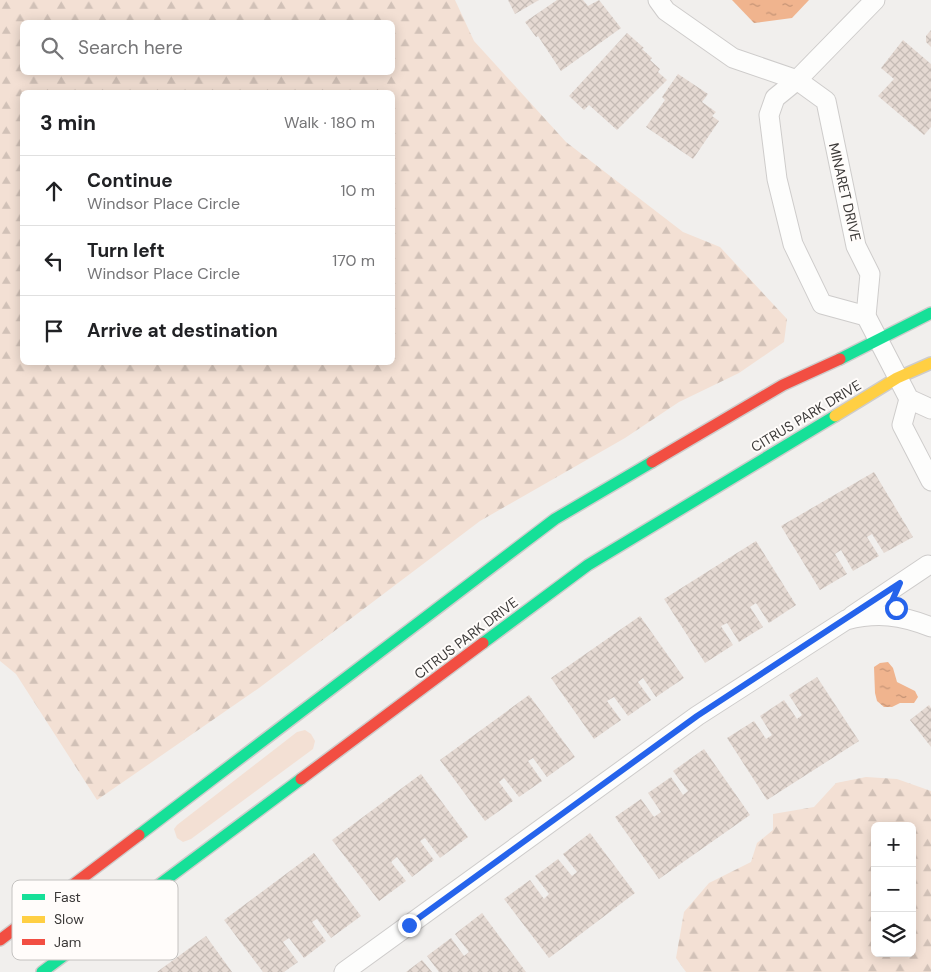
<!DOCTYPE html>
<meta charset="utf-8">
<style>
body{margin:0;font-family:"DM Sans",sans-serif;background:#f6f6f6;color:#202124}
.controls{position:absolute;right:15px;bottom:15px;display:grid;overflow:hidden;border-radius:8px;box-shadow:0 2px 12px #0003}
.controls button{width:45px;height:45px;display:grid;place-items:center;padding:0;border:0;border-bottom:1px solid #e0e0e0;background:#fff;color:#202124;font:25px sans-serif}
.stop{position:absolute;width:15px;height:15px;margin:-11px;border:4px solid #2563eb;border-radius:50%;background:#fff}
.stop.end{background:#2563eb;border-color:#fff;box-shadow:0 1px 5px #0008}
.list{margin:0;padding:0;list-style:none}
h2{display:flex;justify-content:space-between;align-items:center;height:65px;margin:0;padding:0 20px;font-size:21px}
h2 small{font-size:16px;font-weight:400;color:#757577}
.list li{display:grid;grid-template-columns:32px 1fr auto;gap:15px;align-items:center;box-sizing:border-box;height:70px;padding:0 20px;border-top:1px solid #e0e0e0}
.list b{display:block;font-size:19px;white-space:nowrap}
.list p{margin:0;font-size:16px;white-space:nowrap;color:#757577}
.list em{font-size:16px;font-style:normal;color:#757577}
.icon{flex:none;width:28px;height:28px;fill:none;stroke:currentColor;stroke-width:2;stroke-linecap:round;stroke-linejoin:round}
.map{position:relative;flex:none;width:931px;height:972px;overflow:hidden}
.search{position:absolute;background:#fff;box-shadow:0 2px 12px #0003;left:20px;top:20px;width:375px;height:55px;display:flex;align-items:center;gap:12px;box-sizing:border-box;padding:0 18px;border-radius:8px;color:#757577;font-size:19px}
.panel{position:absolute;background:#fff;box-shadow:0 2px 12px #0003;left:20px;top:90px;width:375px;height:275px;border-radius:8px}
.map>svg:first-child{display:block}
.grass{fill:#f3e0d4}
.forest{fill:url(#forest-firs);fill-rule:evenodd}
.water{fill:url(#water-ripples)}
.building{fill:url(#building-cross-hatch)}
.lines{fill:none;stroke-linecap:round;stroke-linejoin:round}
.street-casing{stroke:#cecccb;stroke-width:21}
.fast-casing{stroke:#cecccb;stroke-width:14}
.slow-casing{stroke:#cecccb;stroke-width:14}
.jam-casing{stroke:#cecccb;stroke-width:14}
.street{stroke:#fdfdfc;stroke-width:19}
.fast{stroke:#16e098;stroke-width:11}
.slow{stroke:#ffcf43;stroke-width:11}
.jam{stroke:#f24e42;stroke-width:11}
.route{stroke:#2563eb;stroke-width:6}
.labels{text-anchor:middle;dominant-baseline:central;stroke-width:4;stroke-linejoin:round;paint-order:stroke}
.street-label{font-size:14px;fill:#3c3a39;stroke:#fffcfa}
.key{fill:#fffcfa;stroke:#c4c2c0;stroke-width:1}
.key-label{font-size:14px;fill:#3c3a39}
</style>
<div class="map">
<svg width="931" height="972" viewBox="0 0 931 972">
<defs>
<pattern id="forest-firs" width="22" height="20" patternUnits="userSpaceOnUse" patternTransform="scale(1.25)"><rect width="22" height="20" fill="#f3e0d4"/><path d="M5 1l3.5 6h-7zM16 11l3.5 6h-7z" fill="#d1c1b7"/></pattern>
<pattern id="water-ripples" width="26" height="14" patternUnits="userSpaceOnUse" patternTransform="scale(1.25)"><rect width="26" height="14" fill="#f0b48e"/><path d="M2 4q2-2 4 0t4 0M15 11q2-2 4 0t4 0" fill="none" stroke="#c49375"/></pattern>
<pattern id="building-cross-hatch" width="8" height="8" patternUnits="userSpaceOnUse" patternTransform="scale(1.25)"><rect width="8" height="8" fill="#e5d9d2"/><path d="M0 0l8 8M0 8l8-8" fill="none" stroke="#c5bbb5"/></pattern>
</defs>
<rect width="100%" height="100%" fill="#f1efed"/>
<path class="grass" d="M305,730L311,734L315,741L313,749L191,839L183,842L177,838L174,829L177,825L297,732Z"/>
<g class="forest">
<path d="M0,0H455L474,41L566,142L683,232L720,247L787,319L784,342L739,373L679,402L625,438L480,521L259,688L97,800L16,674L0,661ZM22,22H392V72H22ZM22,92H392V362H22Z"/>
<path d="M866,777L897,779L931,791V972H686L676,958L684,912L709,883L751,862L757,843L773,830V814L814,807L836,783ZM875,826H912V953H875Z"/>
</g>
<g class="water">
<path d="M732,0H809L792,18L754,23Z"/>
<path d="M888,662L893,668L897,682L915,691L918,697L914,703H900L892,707H884L877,701L875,693L874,667L880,663Z"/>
</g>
<g class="building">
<path d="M508,0H539L515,14Z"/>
<path d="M557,0H583L588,6L599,0L621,28L561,71L538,36L536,37L525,22Z"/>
<path d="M931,30V47L926,42V36Z"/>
<path d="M627,33L644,48L642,49L652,58L650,60L660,69L658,72L667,80L617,130L589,105L584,110L569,96Z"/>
<path d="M903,40L931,64V127L924,135L878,96L894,79L881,68Z"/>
<path d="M678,74L708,94L702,102L716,112L712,116L719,121L693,159L646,127L665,100L662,97Z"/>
<path d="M874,472L913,537L884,553L872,534L867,537L879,556L853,571L841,550L835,554L847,574L820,590L781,526Z"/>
<path d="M756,541L796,605L769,623L756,603L750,607L763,627L739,642L727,623L721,626L733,645L705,663L664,599Z"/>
<path d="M640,616L684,678L656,697L643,678L638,682L651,700L628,716L614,697L607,701L621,720L594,739L551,678Z"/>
<path d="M817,677L859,741L767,800L727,738L754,721L766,739L772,735L760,716L784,700L797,719L802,715L789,695Z"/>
<path d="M529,695L575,757L547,777L533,758L528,761L542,781L519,797L504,778L499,782L513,801L485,821L440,760Z"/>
<path d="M929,705L931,708V747L910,720Z"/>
<path d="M704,749L750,815L659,879L615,817L641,799L654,817L661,812L648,793L671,777L683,795L688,791L673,771Z"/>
<path d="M421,774L468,837L440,858L425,838L420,841L434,860L412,877L397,857L391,862L406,881L379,901L332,840Z"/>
<path d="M590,833L635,893L549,958L504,899L530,880L544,899L549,894L535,876L558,859L572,876L577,872L563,854Z"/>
<path d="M314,853L361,916L331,938L317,919L312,922L326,941L304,958L289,938L283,942L298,962L284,972H263L224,920Z"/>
<path d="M482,913L526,972H439L427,956L451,938L464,956L469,952L455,934Z"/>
<path d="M206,936L232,972H157Z"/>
<path d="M422,960L432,972H406Z"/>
</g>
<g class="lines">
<defs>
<g id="street">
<path d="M658,0L666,11L733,58L797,80L826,101L856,246L870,274L866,316L909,399L931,409"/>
<path d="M866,316L822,304L793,244L777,179L769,115L775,98L797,80L875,0"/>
<path d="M909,399L902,425L931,481"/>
<path d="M852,616L928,565"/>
<path d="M344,972L697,716L846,620C877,612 901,615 931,627"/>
</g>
<g id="fast">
<path d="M840,359L931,313"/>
<path d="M483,643L588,565L835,416"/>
<path d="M139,835L555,519L652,462"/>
<path d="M42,972L301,779"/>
</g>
<path id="slow" d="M835,416L897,378L931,363"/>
<g id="jam">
<path d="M652,462L783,385L840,359"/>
<path d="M301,779L483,643"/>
<path d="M0,940L139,835"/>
</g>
</defs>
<use href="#street" class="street-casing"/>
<use href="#fast" class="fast-casing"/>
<use href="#slow" class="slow-casing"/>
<use href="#jam" class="jam-casing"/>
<use href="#street" class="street"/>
<use href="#fast" class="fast"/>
<use href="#slow" class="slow"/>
<use href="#jam" class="jam"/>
</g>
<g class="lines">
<path class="route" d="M409,925L697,716L900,583L892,601L896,608"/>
</g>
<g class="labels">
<g class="street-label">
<text transform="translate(845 192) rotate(77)">MINARET DRIVE</text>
<text transform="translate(806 416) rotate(-31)">CITRUS PARK DRIVE</text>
<text transform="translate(466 638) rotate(-37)">CITRUS PARK DRIVE</text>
</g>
</g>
<rect x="12" y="880" width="166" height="80" rx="8" class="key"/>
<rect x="22" y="894" width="23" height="6" fill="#16e098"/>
<rect x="22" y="916" width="23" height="7" fill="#ffcf43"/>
<rect x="22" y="939" width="23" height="6" fill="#f24e42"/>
<g class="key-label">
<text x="54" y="902">Fast</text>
<text x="54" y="924">Slow</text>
<text x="54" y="947">Jam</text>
</g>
</svg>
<div class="controls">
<button>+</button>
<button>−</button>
<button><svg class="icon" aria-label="layers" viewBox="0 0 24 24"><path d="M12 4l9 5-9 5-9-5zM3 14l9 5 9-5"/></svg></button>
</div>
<div class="stop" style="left:896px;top:608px"></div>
<div class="stop end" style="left:409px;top:925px"></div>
<div class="search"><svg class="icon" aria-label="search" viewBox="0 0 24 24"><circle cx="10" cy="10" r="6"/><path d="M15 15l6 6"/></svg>Search here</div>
<section class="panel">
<h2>3 min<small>Walk · 180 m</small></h2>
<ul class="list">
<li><svg class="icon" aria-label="ahead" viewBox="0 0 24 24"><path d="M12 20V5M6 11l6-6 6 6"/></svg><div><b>Continue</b><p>Windsor Place Circle</p></div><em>10 m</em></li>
<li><svg class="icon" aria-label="left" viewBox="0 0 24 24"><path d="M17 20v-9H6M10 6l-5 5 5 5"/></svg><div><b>Turn left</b><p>Windsor Place Circle</p></div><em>170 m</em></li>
<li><svg class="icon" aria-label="arrive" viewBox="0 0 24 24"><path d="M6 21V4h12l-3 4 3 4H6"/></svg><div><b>Arrive at destination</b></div></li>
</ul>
</section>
</div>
